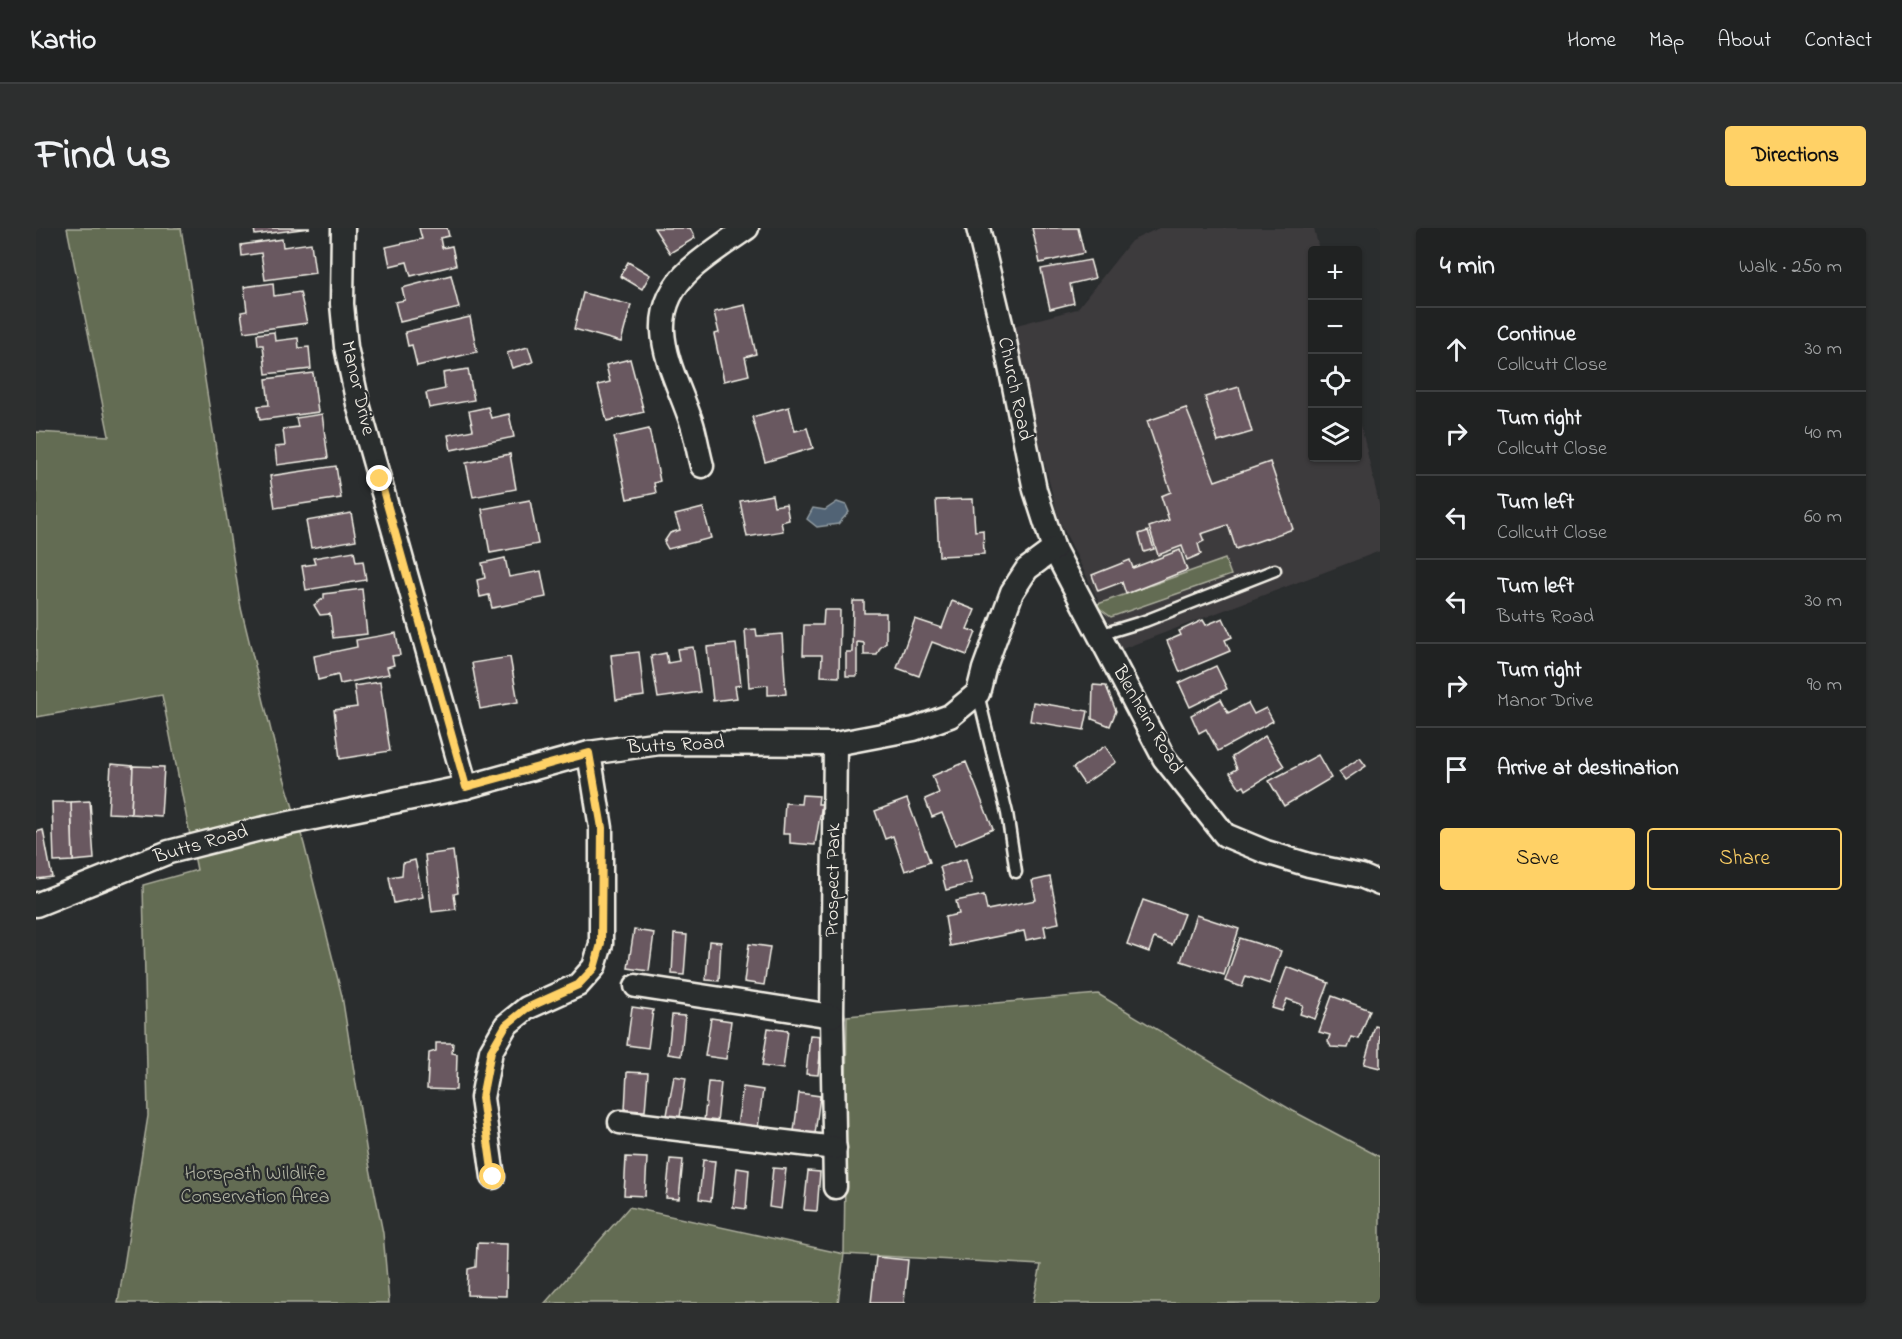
<!DOCTYPE html>
<meta charset="utf-8">
<style>
body{margin:0;font-family:"Indie Flower",sans-serif;background:#2d2f2f;color:#f1f3f6}
.controls{position:absolute;right:18px;top:18px;display:grid;overflow:hidden;border-radius:6px;box-shadow:0 2px 4px #0004}
.controls button{width:54px;height:54px;display:grid;place-items:center;padding:0;border:0;border-bottom:2px solid #3d3f40;background:#202222;color:#f1f3f6;font:30px sans-serif}
.stop{position:absolute;width:18px;height:18px;margin:-14px;border:4px solid #ffd166;border-radius:50%;background:#fff}
.stop.end{background:#ffd166;border-color:#fff;box-shadow:0 2px 6px #0008}
.list{margin:0;padding:0;list-style:none}
h2{display:flex;justify-content:space-between;align-items:center;height:78px;margin:0;padding:0 24px;font-size:26px}
h2 small{font-size:20px;font-weight:400;color:#a2a4a5}
.list li{display:grid;grid-template-columns:39px 1fr auto;gap:18px;align-items:center;box-sizing:border-box;height:84px;padding:0 24px;border-top:2px solid #3d3f40}
.list b{display:block;font-size:22px;white-space:nowrap}
.list p{margin:0;font-size:20px;white-space:nowrap;color:#a2a4a5}
.list em{font-size:20px;font-style:normal;color:#a2a4a5}
.actions{display:flex;gap:12px;padding:18px 24px}
.actions a{flex:1;padding:14px 0;border:2px solid #ffd166;border-radius:6px;text-align:center;font-size:21px;color:#ffd166}
.actions .main{background:#ffd166;color:#111}
.icon{flex:none;width:33px;height:33px;fill:none;stroke:currentColor;stroke-width:2;stroke-linecap:round;stroke-linejoin:round}
.map{position:relative;flex:none;width:1344px;height:1075px;overflow:hidden;border-radius:6px}
header{display:flex;align-items:center;gap:36px;box-sizing:border-box;height:84px;padding:0 30px;background:#202222;border-bottom:2px solid #3d3f40}
header strong{font-size:28px}
nav{display:flex;gap:33px;margin-inline-start:auto;font-size:21px}
.intro{display:flex;align-items:center;justify-content:space-between;box-sizing:border-box;height:144px;padding:0 36px}
h1{margin:0;font-size:42px}
.button{padding:15px 27px;border-radius:6px;background:#ffd166;color:#111;font-size:21px;font-weight:700}
main{display:flex;gap:36px;padding:0 36px}
aside{flex:1;background:#202222;border-radius:6px;box-shadow:0 2px 4px #0004}
.map>svg:first-child{display:block}
.built{fill:#3d3a3d}
.green{fill:#636c52;stroke:#acae9d;stroke-width:1.5}
.water{fill:#516474;stroke:#929ca2;stroke-width:1.5}
.building{fill:#695860;stroke:#f4f1e8;stroke-width:1.5}
.lines{fill:none;stroke-linecap:round;stroke-linejoin:round}
.service-casing{stroke:#f4f1e8;stroke-width:15}
.minor-casing{stroke:#f4f1e8;stroke-width:27}
.service{stroke:#2a2d2e;stroke-width:10}
.minor{stroke:#2a2d2e;stroke-width:22}
.route{stroke:#ffd166;stroke-width:8}
.labels{text-anchor:middle;dominant-baseline:central;stroke-width:4.5;stroke-linejoin:round;paint-order:stroke}
.street-label{font-size:20px;fill:#f4f1e8;stroke:#2a2d2e}
.park-label{font-size:20px;fill:#b3b5a4;stroke:#2a2d2e}
</style>
<header>
<strong>Kartio</strong>
<nav><a>Home</a><a>Map</a><a>About</a><a>Contact</a></nav>
</header>
<div class="intro"><h1>Find us</h1><a class="button">Directions</a></div>
<main>
<div class="map">
<svg width="1344" height="1075" viewBox="0 0 1344 1075">
<rect width="100%" height="100%" fill="#2a2d2e"/>
<filter id="ink" filterUnits="userSpaceOnUse"><feTurbulence type="fractalNoise" baseFrequency=".0167" numOctaves="2"/><feDisplacementMap in="SourceGraphic" scale="12" xChannelSelector="R" yChannelSelector="G"/><feConvolveMatrix kernelMatrix="1 2 1 2 8 2 1 2 1" color-interpolation-filters="sRGB"/></filter>
<g filter="url(#ink)">
<path class="built" d="M1123,0H1278L1283,22H1276V230H1322V185L1344,280V323L1086,421L1023,292L973,99L1041,81L1095,13Z"/>
<g class="green">
<path d="M31,0H145L205,380L240,523L268,616L306,768L331,925L347,1005L353,1075H82L112,888L107,657L161,642L126,467L0,489V204L73,208Z"/>
<path d="M1189,331L1195,347L1075,389L1059,377Z"/>
<path d="M1062,766L1257,883L1344,929V1075H997L1005,1037L808,1026L802,1075H509L593,979L808,1026L811,788Z"/>
</g>
<path class="water" d="M801,274L810,277L813,284L802,296L781,299L771,291L777,280L789,282Z"/>
<g class="building">
<path d="M218,0H274L219,7Z"/>
<path d="M383,0H411L413,8L404,10L406,20L416,18L420,37L375,48L371,34L354,38L350,19L386,11Z"/>
<path d="M618,0H654L659,10L634,25Z"/>
<path d="M996,0H1042L1048,25L1004,35Z"/>
<path d="M246,11L247,19L275,15L279,45L229,52L225,25L206,28L205,17Z"/>
<path d="M1054,32L1059,50L1034,56L1038,75L1014,81L1005,41Z"/>
<path d="M592,34L614,47L606,61L584,48Z"/>
<path d="M415,47L423,80L364,94L359,74L369,72L366,60Z"/>
<path d="M237,55L238,68L264,64L271,95L208,104L205,84L211,83L208,59Z"/>
<path d="M547,65L595,77L585,114L538,101Z"/>
<path d="M709,77L720,126L709,129L713,147L688,153L678,106L683,105L678,84Z"/>
<path d="M434,89L441,124L381,138L376,117L372,118L369,104Z"/>
<path d="M238,104L239,113L262,110L263,120L273,119L275,141L230,146L227,117H222L221,106Z"/>
<path d="M492,119L497,134L476,140L471,125Z"/>
<path d="M594,131L608,184L571,193L562,157L574,154L570,137Z"/>
<path d="M432,141L438,172L393,180L390,165L409,161L407,145Z"/>
<path d="M277,145L282,184L224,192L222,178L233,177L230,151Z"/>
<path d="M1203,159L1216,204L1182,214L1169,169Z"/>
<path d="M452,179L455,190L473,186L478,209L415,222L412,207L437,202L433,183Z"/>
<path d="M753,179L759,203L771,200L777,220L729,234L716,189Z"/>
<path d="M1150,180L1179,253L1234,234L1257,301L1200,321L1192,297L1165,306L1168,313L1162,316L1165,326L1151,332L1146,318L1122,327L1113,299L1133,292L1125,268L1135,264L1111,193Z"/>
<path d="M286,186L292,230L241,237L239,219L249,218L247,201L262,199L260,190Z"/>
<path d="M613,201L624,253L618,255L620,265L591,271L578,209Z"/>
<path d="M474,226L480,261L437,269L430,235Z"/>
<path d="M300,238L305,270L239,280L234,248Z"/>
<path d="M736,267L738,278L750,276L753,292L745,294L747,303L711,309L704,273Z"/>
<path d="M937,271L939,303L947,302L948,326L903,328L900,272Z"/>
<path d="M494,272L502,316L454,325L446,281Z"/>
<path d="M667,280L675,310L632,321L628,314L634,305L644,302L639,287Z"/>
<path d="M315,285L320,312L275,320L270,293Z"/>
<path d="M1112,303L1118,321L1108,324L1103,306Z"/>
<path d="M1144,322L1151,342L1090,366L1086,354L1062,363L1056,347L1094,332L1097,340Z"/>
<path d="M318,323L320,334L327,333L330,352L270,362L266,338L279,336L277,330Z"/>
<path d="M469,330L473,349L505,343L510,369L456,380L453,367L444,369L441,352L449,350L446,335Z"/>
<path d="M326,361L331,406L297,410L294,386L284,387L278,377L288,370V366Z"/>
<path d="M817,373H828V385H850V415L844,420L841,427H828V415L821,414V448H810V424H816Z"/>
<path d="M916,373L939,382L931,401L940,404L931,427L896,414L883,448L861,440L879,391L906,400Z"/>
<path d="M788,382H804L803,449L785,448L786,427H767L768,397H787Z"/>
<path d="M1187,390L1196,409L1189,412L1194,423L1144,444L1131,413L1145,407L1143,403L1167,392L1170,397Z"/>
<path d="M720,401L721,408L746,406L750,466L732,467V457L713,459L709,402Z"/>
<path d="M360,405L364,427L356,428L358,437L351,439L353,446L304,456L302,447L282,452L278,428L321,419L320,412Z"/>
<path d="M700,416L705,457L699,458L701,470L677,473L671,419Z"/>
<path d="M657,419L664,464L622,470L615,428L630,425L632,435L643,433L641,421Z"/>
<path d="M603,424L608,468L580,472L575,427Z"/>
<path d="M474,429L482,474L444,481L436,435Z"/>
<path d="M1180,438L1191,461L1154,479L1143,455Z"/>
<path d="M344,454L354,523L304,531L298,482L321,479L318,458Z"/>
<path d="M1057,457L1070,458L1080,483L1074,498L1056,491Z"/>
<path d="M1185,471L1192,485L1212,475L1218,486L1230,480L1237,493L1182,523L1170,501L1163,505L1155,487Z"/>
<path d="M997,474L1052,483L1048,502L994,493Z"/>
<path d="M1229,508L1248,538L1210,562L1208,558L1204,560L1194,545L1201,541L1196,529Z"/>
<path d="M1069,518L1080,534L1048,556L1037,540Z"/>
<path d="M1282,527L1295,550L1248,578L1233,553Z"/>
<path d="M1324,530L1330,538L1309,552L1303,544Z"/>
<path d="M930,534L957,601L919,617L906,585L896,589L889,571L903,565L896,548Z"/>
<path d="M75,536L97,538L95,586L72,585Z"/>
<path d="M97,538L128,539L125,588L95,586Z"/>
<path d="M766,567L783,568L782,576H786L779,617L754,615V606H747L749,575L765,576Z"/>
<path d="M871,571L894,634L869,643L857,608L849,611L839,583Z"/>
<path d="M54,573L58,631L37,633L35,574Z"/>
<path d="M16,574H35L37,633L18,634Z"/>
<path d="M7,602L16,649L0,651V604Z"/>
<path d="M417,623L422,665L418,666L420,681L396,684L389,627Z"/>
<path d="M930,631L936,655L910,662L904,639Z"/>
<path d="M379,632L387,669L358,675L353,649L366,647L367,635Z"/>
<path d="M1014,649L1023,695L1008,698L1010,708L990,712L988,703L914,718L909,689L923,686L920,673L948,667L951,682L1000,672L996,653Z"/>
<path d="M1107,672L1148,686L1136,717L1118,710L1113,724L1091,716Z"/>
<path d="M1160,687L1203,701L1188,747L1145,733Z"/>
<path d="M598,702L618,705L613,743L592,740Z"/>
<path d="M638,706L651,707L648,747L636,746Z"/>
<path d="M1204,710L1245,723L1234,756L1210,748L1206,759L1189,753Z"/>
<path d="M673,713L685,714L683,753L670,752Z"/>
<path d="M713,716L734,719L728,757L708,754Z"/>
<path d="M1251,739L1293,755L1279,791L1264,786L1267,777L1251,771L1246,783L1236,780Z"/>
<path d="M1296,768L1334,782L1323,811L1316,809L1312,820L1295,819L1292,813L1294,807L1283,804Z"/>
<path d="M596,779L617,782L612,820L591,817Z"/>
<path d="M636,787L649,788L645,828L632,826Z"/>
<path d="M675,790L695,793L690,831L669,828Z"/>
<path d="M1339,798L1344,799V840L1328,836Z"/>
<path d="M732,800L752,803L747,841L726,838Z"/>
<path d="M774,807L786,808L782,847L770,846Z"/>
<path d="M400,815H417L416,825L421,826L420,862L391,861L393,825L400,823Z"/>
<path d="M591,844L612,845L609,883L589,882Z"/>
<path d="M638,848L650,850L644,889L631,887Z"/>
<path d="M672,854L685,855L681,895L668,893Z"/>
<path d="M707,859L727,862L722,900L701,897Z"/>
<path d="M763,865L784,868L779,906L758,903Z"/>
<path d="M590,929L611,930L609,968L588,967Z"/>
<path d="M634,931L647,932L643,971L630,970Z"/>
<path d="M667,932L679,933L675,973L663,971Z"/>
<path d="M701,940L713,942L710,981L697,979Z"/>
<path d="M737,940L750,941L745,981L733,979Z"/>
<path d="M772,943L784,944L781,983L768,982Z"/>
<path d="M441,1015L471,1016L470,1068L431,1067L432,1041L440,1039Z"/>
<path d="M840,1029L872,1032L868,1075H835Z"/>
</g>
<g class="lines">
<defs>
<g id="service">
<path d="M1063,407L1109,393L1239,342"/>
<path d="M942,466L971,585L980,644"/>
</g>
<g id="minor">
<path d="M307,0L306,76L310,119L322,176L430,559"/>
<path d="M942,0L967,104L999,262L1018,321L1128,530L1189,607L1230,624L1273,637L1325,648L1344,656"/>
<path d="M666,238C662,224 660,208 655,193C637,140 602,89 655,41C672,26 692,13 711,0"/>
<path d="M799,516L796,788L799,959"/>
<path d="M0,677L133,624L224,601L430,559L553,525L624,515L799,516L878,501L914,488L942,465L948,441L976,364L991,341L1018,321"/>
<path d="M600,758L796,788"/>
<path d="M584,894L799,920"/>
<path d="M457,949L446,870L455,823L470,797L491,780L542,757L558,739L565,716V600L553,525"/>
</g>
</defs>
<use href="#service" class="service-casing"/>
<use href="#minor" class="minor-casing"/>
<use href="#service" class="service"/>
<use href="#minor" class="minor"/>
</g>
</g>
<g class="lines" filter="url(#ink)">
<path class="route" d="M344,251L430,559L553,525L566,600L565,716L558,740L542,757L491,780L470,797L455,823L446,870L457,949"/>
</g>
<g class="labels">
<g class="street-label">
<text transform="translate(321 160) rotate(77)">Manor Drive</text>
<text transform="translate(978 161) rotate(78)">Church Road</text>
<text transform="translate(1111 492) rotate(60)">Blenheim Road</text>
<text transform="translate(640 518) rotate(-3)">Butts Road</text>
<text transform="translate(165 617) rotate(-16)">Butts Road</text>
<text transform="translate(798 652) rotate(-89)">Prospect Park</text>
</g>
<g class="park-label">
<text x="219" y="946">Horspath Wildlife<tspan x="219" dy="23">Conservation Area</tspan></text>
</g>
</g>
</svg>
<div class="controls">
<button>+</button>
<button>−</button>
<button><svg class="icon" aria-label="locate" viewBox="0 0 24 24"><circle cx="12" cy="12" r="6"/><path d="M12 2v4M12 18v4M2 12h4M18 12h4"/></svg></button>
<button><svg class="icon" aria-label="layers" viewBox="0 0 24 24"><path d="M12 4l9 5-9 5-9-5zM3 14l9 5 9-5"/></svg></button>
</div>
<div class="stop" style="left:457px;top:949px"></div>
<div class="stop end" style="left:344px;top:251px"></div>
</div>
<aside>
<h2>4 min<small>Walk · 250 m</small></h2>
<ul class="list">
<li><svg class="icon" aria-label="ahead" viewBox="0 0 24 24"><path d="M12 20V5M6 11l6-6 6 6"/></svg><div><b>Continue</b><p>Collcutt Close</p></div><em>30 m</em></li>
<li><svg class="icon" aria-label="right" viewBox="0 0 24 24"><path d="M7 20v-9h11M14 6l5 5-5 5"/></svg><div><b>Turn right</b><p>Collcutt Close</p></div><em>40 m</em></li>
<li><svg class="icon" aria-label="left" viewBox="0 0 24 24"><path d="M17 20v-9H6M10 6l-5 5 5 5"/></svg><div><b>Turn left</b><p>Collcutt Close</p></div><em>60 m</em></li>
<li><svg class="icon" aria-label="left" viewBox="0 0 24 24"><path d="M17 20v-9H6M10 6l-5 5 5 5"/></svg><div><b>Turn left</b><p>Butts Road</p></div><em>30 m</em></li>
<li><svg class="icon" aria-label="right" viewBox="0 0 24 24"><path d="M7 20v-9h11M14 6l5 5-5 5"/></svg><div><b>Turn right</b><p>Manor Drive</p></div><em>90 m</em></li>
<li><svg class="icon" aria-label="arrive" viewBox="0 0 24 24"><path d="M6 21V4h12l-3 4 3 4H6"/></svg><div><b>Arrive at destination</b></div></li>
</ul>
<div class="actions"><a class="main">Save</a><a>Share</a></div>
</aside>
</main>
